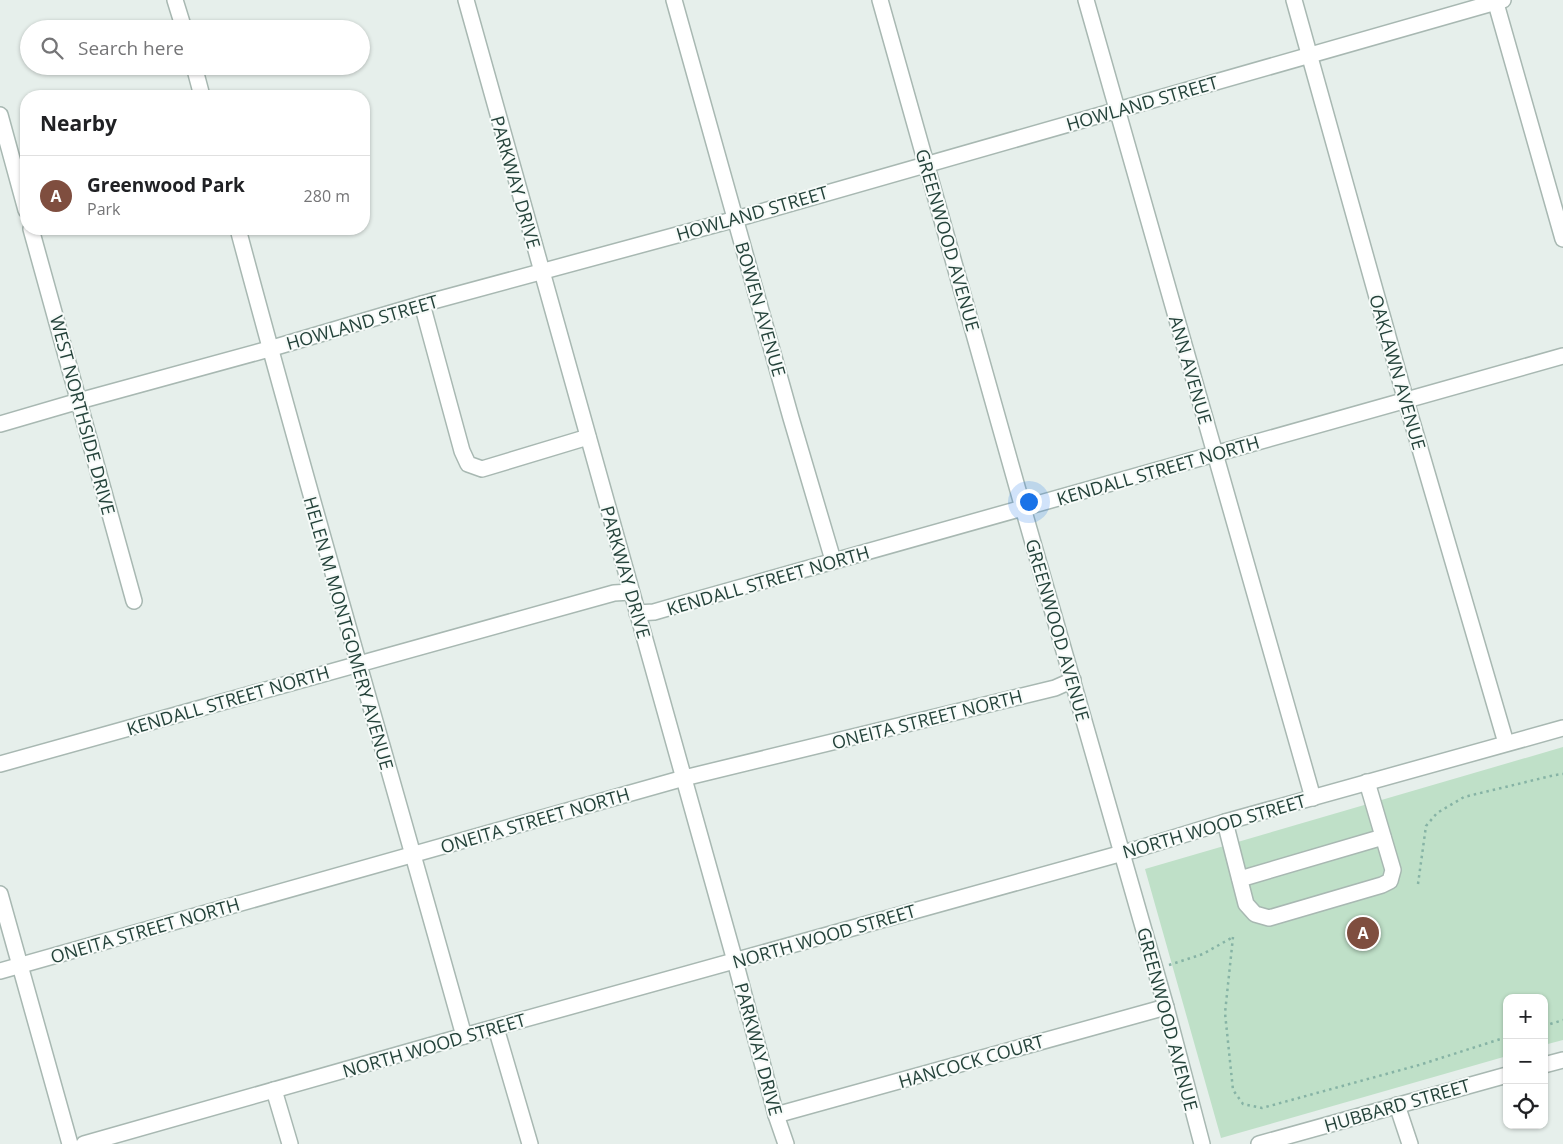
<!DOCTYPE html>
<meta charset="utf-8">
<style>
body{margin:0;font-family:"Open Sans",sans-serif;background:#f2f2f2;color:#202124}
.controls{position:absolute;right:15px;bottom:15px;display:grid;overflow:hidden;border-radius:10px;box-shadow:0 1px 4px #0004}
.controls button{width:45px;height:45px;display:grid;place-items:center;padding:0;border:0;border-bottom:1px solid #e0e0e0;background:#fff;color:#202124;font:25px sans-serif}
.you{position:absolute;left:1028px;top:501px;width:18px;height:18px;margin:-12px;border:4px solid #fff;border-radius:50%;background:#1a73e8;box-shadow:0 0 0 8px #1a73e833}
.badge{display:grid;place-items:center;width:32px;height:32px;border-radius:50%;background:#7f4e3f;color:#fff;font-size:16px;font-weight:700}
.pin{position:absolute;translate:-50% -50%;border:2px solid #fff;box-shadow:0 1px 5px #0006}
.list{margin:0;padding:0;list-style:none}
h2{display:flex;justify-content:space-between;align-items:center;height:65px;margin:0;padding:0 20px;font-size:21px}
h2 small{font-size:16px;font-weight:400;color:#757577}
.list li{display:grid;grid-template-columns:32px 1fr auto;gap:15px;align-items:center;box-sizing:border-box;height:80px;padding:0 20px;border-top:1px solid #e0e0e0}
.list b{display:block;font-size:19px;white-space:nowrap}
.list p{margin:0;font-size:16px;white-space:nowrap;color:#757577}
.list em{font-size:16px;font-style:normal;color:#757577}
.icon{flex:none;width:28px;height:28px;fill:none;stroke:currentColor;stroke-width:2;stroke-linecap:round;stroke-linejoin:round}
.map{position:relative;flex:none;width:1563px;height:1144px;overflow:hidden}
.search{position:absolute;background:#fff;box-shadow:0 1px 4px #0004;left:20px;top:20px;width:350px;height:55px;display:flex;align-items:center;gap:12px;box-sizing:border-box;padding:0 18px;border-radius:28px;color:#757577;font-size:19px}
.panel{position:absolute;background:#fff;box-shadow:0 1px 4px #0004;left:20px;top:90px;width:350px;height:145px;border-radius:20px}
.map>svg:first-child{display:block}
.green{fill:#bfe0c8}
.lines{fill:none;stroke-linecap:round;stroke-linejoin:round}
.minor-casing{stroke:#a8b8b2;stroke-width:18}
.path{stroke:#86b3a5;stroke-width:2.5;stroke-dasharray:2.5 4;stroke-linecap:butt}
.minor{stroke:#fff;stroke-width:15}
.labels{text-anchor:middle;dominant-baseline:central;stroke-width:4;stroke-linejoin:round;paint-order:stroke}
.street-label{font-size:18px;fill:#24423a;stroke:#f7fbf9}
</style>
<div class="map">
<svg width="1563" height="1144" viewBox="0 0 1563 1144">
<rect width="100%" height="100%" fill="#e6efeb"/>
<path class="green" d="M1563,747V1040L1544,1045V998H1507V1056L1221,1138L1145,869Z"/>
<g class="lines">
<defs>
<g id="minor">
<path d="M175,0L184,29"/>
<path d="M466,0L735,961L776,1115L786,1144"/>
<path d="M674,0L791,418L833,560"/>
<path d="M880,0L1023,508L1166,1007L1202,1144"/>
<path d="M1086,0L1313,798"/>
<path d="M1294,0L1406,401L1506,743"/>
<path d="M1495,0L1563,239"/>
<path d="M194,66L202,96"/>
<path d="M0,115L26,210"/>
<path d="M31,229L134,601"/>
<path d="M238,229C310,499 389,767 464,1036"/>
<path d="M422,304L462,451L468,464L482,469L588,437"/>
<path d="M0,424L79,401L269,349L422,304L736,219L1503,0"/>
<path d="M637,613L654,612C956,524 1260,443 1563,356"/>
<path d="M0,764L614,593L631,592"/>
<path d="M1225,822L1246,904L1255,914L1269,918L1382,885L1390,881L1393,870L1367,782"/>
<path d="M1240,879L1383,837"/>
<path d="M0,894L70,1144"/>
<path d="M0,971L684,778L1055,688L1073,680"/>
<path d="M496,1028L530,1144"/>
<path d="M1544,1065L1563,1060"/>
<path d="M274,1090L290,1144"/>
<path d="M1397,1105L1410,1144"/>
<path d="M776,1115L1166,1007"/>
<path d="M84,1144L464,1036L1137,849L1225,822L1563,728"/>
<path d="M1259,1144L1507,1075"/>
</g>
</defs>
<use href="#minor" class="minor-casing"/>
<g class="path">
<path d="M1418,884L1426,826L1437,813L1464,797L1555,775L1563,774"/>
<path d="M1233,937L1225,1013L1233,1090L1243,1104L1262,1108L1419,1065L1507,1037"/>
<path d="M1169,965L1203,954L1233,937"/>
<path d="M1544,1026L1563,1020"/>
</g>
<use href="#minor" class="minor"/>
</g>
<g class="labels">
<g class="street-label">
<text transform="translate(1142 103) rotate(-16)">HOWLAND STREET</text>
<text transform="translate(516 182) rotate(74)">PARKWAY DRIVE</text>
<text transform="translate(752 213) rotate(-16)">HOWLAND STREET</text>
<text transform="translate(948 240) rotate(74)">GREENWOOD AVENUE</text>
<text transform="translate(761 309) rotate(74)">BOWEN AVENUE</text>
<text transform="translate(362 322) rotate(-16)">HOWLAND STREET</text>
<text transform="translate(1191 370) rotate(74)">ANN AVENUE</text>
<text transform="translate(1398 372) rotate(74)">OAKLAWN AVENUE</text>
<text transform="translate(83 415) rotate(75)">WEST NORTHSIDE DRIVE</text>
<text transform="translate(1158 470) rotate(-16)">KENDALL STREET NORTH</text>
<text transform="translate(626 572) rotate(74)">PARKWAY DRIVE</text>
<text transform="translate(768 580) rotate(-16)">KENDALL STREET NORTH</text>
<text transform="translate(1058 630) rotate(74)">GREENWOOD AVENUE</text>
<text transform="translate(349 633) rotate(74)">HELEN M MONTGOMERY AVENUE</text>
<text transform="translate(228 700) rotate(-16)">KENDALL STREET NORTH</text>
<text transform="translate(927 719) rotate(-14)">ONEITA STREET NORTH</text>
<text transform="translate(535 820) rotate(-16)">ONEITA STREET NORTH</text>
<text transform="translate(1214 826) rotate(-16)">NORTH WOOD STREET</text>
<text transform="translate(145 930) rotate(-16)">ONEITA STREET NORTH</text>
<text transform="translate(824 936) rotate(-16)">NORTH WOOD STREET</text>
<text transform="translate(1168 1019) rotate(75)">GREENWOOD AVENUE</text>
<text transform="translate(434 1045) rotate(-16)">NORTH WOOD STREET</text>
<text transform="translate(759 1049) rotate(75)">PARKWAY DRIVE</text>
<text transform="translate(971 1061) rotate(-16)">HANCOCK COURT</text>
<text transform="translate(1397 1105) rotate(-16)">HUBBARD STREET</text>
</g>
</g>
</svg>
<div class="controls">
<button>+</button>
<button>−</button>
<button><svg class="icon" aria-label="locate" viewBox="0 0 24 24"><circle cx="12" cy="12" r="6"/><path d="M12 2v4M12 18v4M2 12h4M18 12h4"/></svg></button>
</div>
<div class="you"></div>
<div class="pin badge" style="left:1363px;top:933px">A</div>
<div class="search"><svg class="icon" aria-label="search" viewBox="0 0 24 24"><circle cx="10" cy="10" r="6"/><path d="M15 15l6 6"/></svg>Search here</div>
<section class="panel">
<h2>Nearby<small></small></h2>
<ul class="list">
<li><span class="badge">A</span><div><b>Greenwood Park</b><p>Park</p></div><em>280 m</em></li>
</ul>
</section>
</div>
